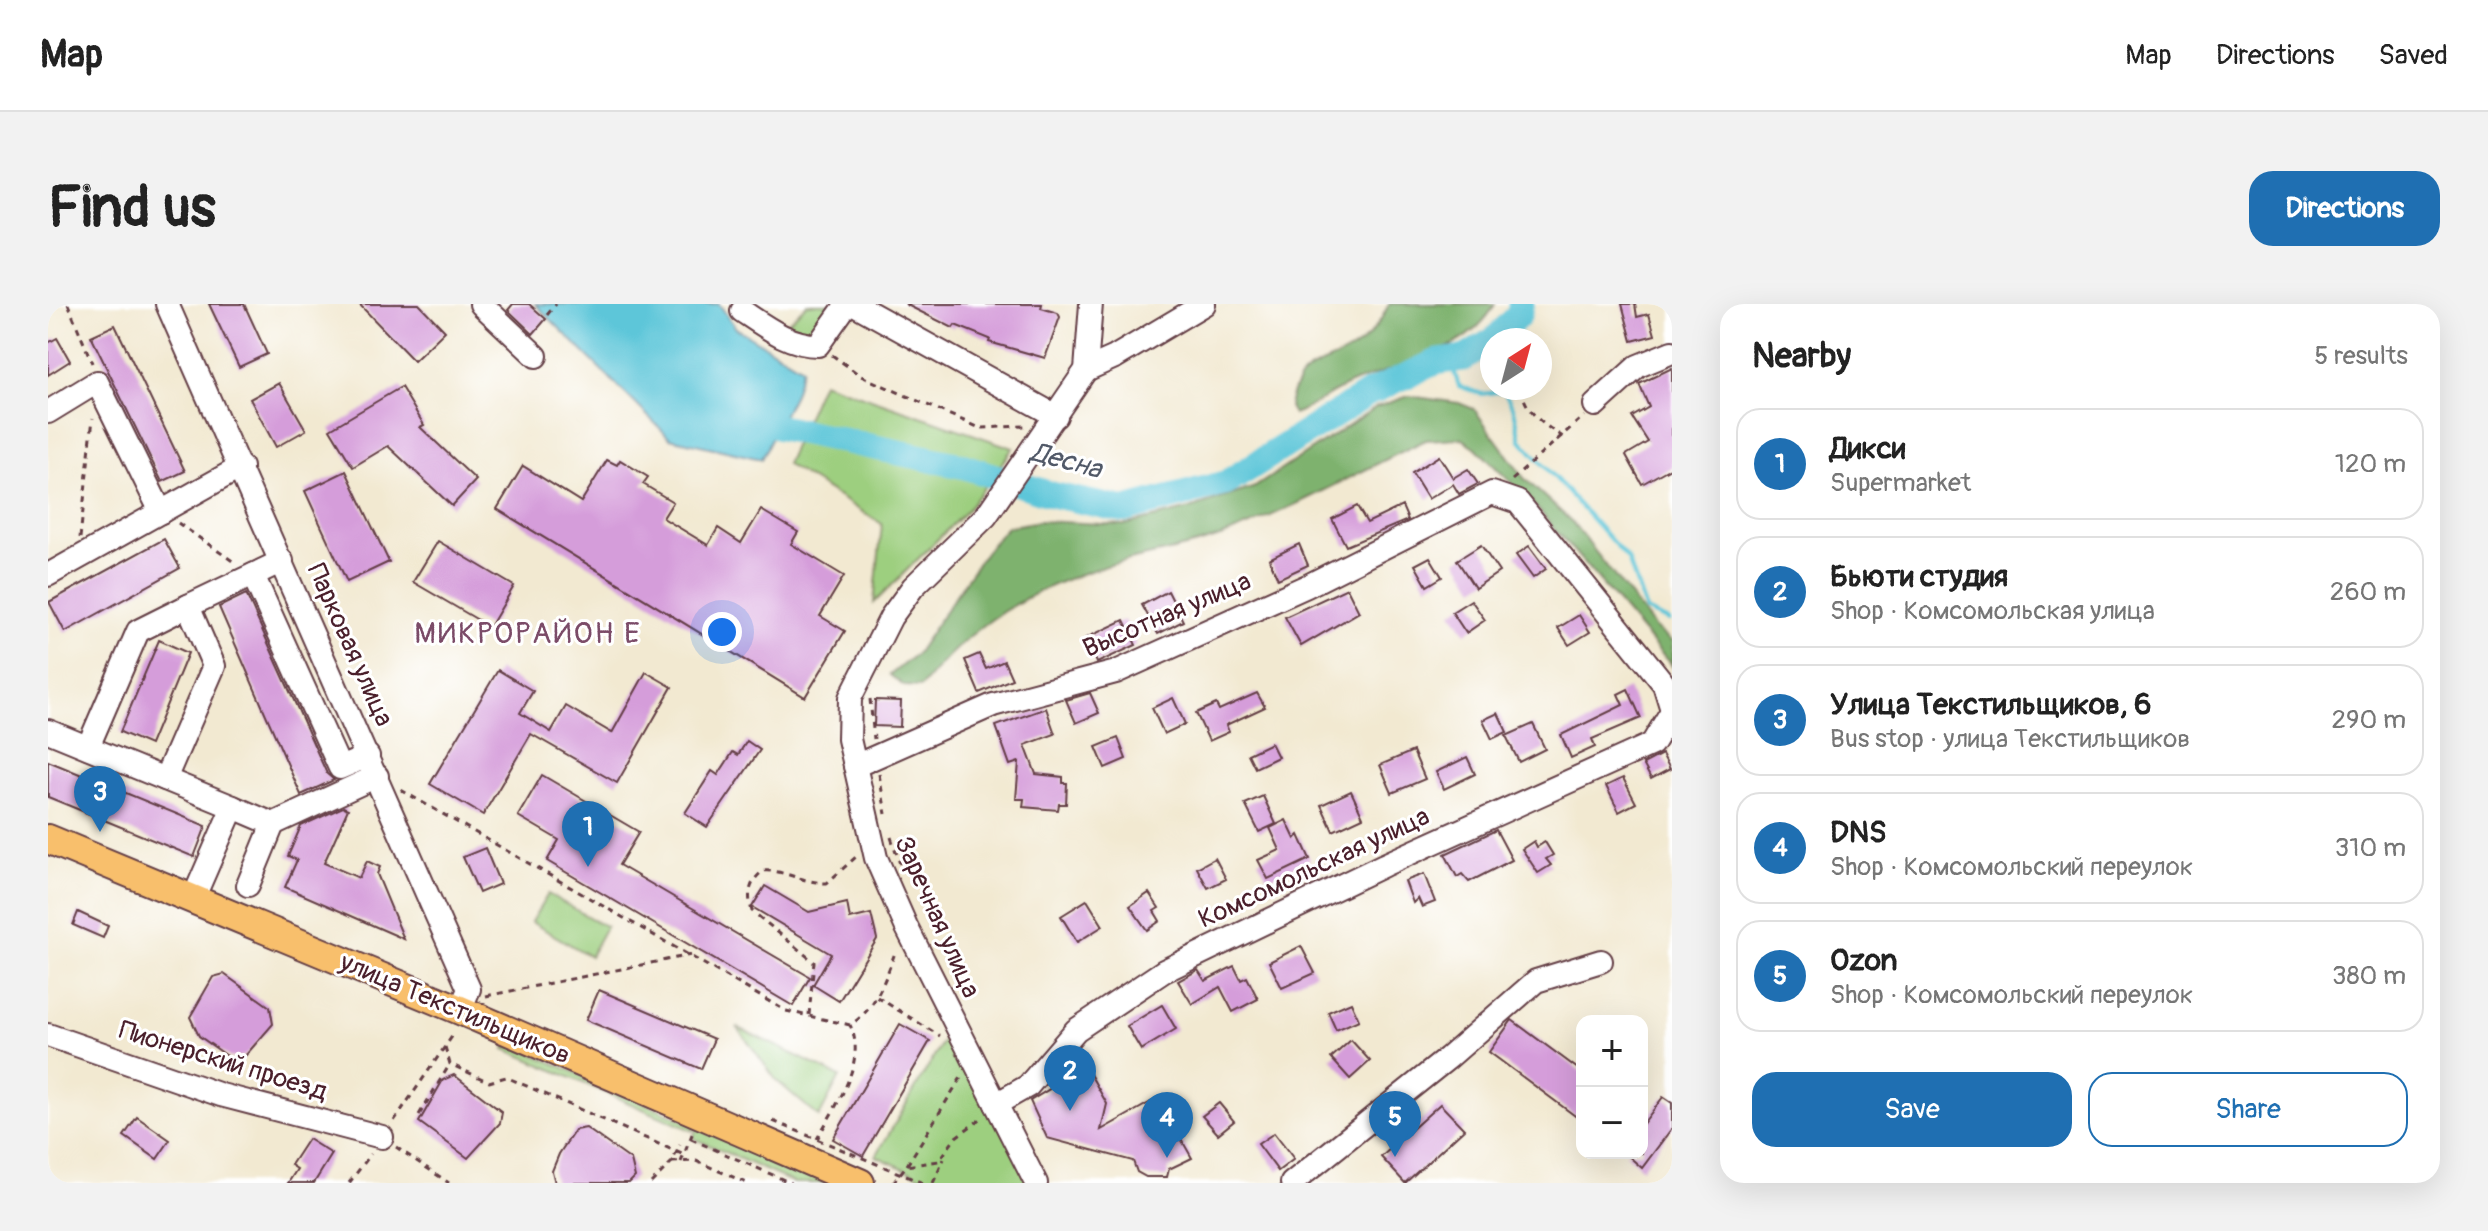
<!DOCTYPE html>
<meta charset="utf-8">
<style>
body{margin:0;font-family:Pangolin,sans-serif;background:#f2f2f2;color:#222}
.controls{position:absolute;right:24px;bottom:24px;display:grid;overflow:hidden;border-radius:16px;box-shadow:0 8px 32px #0002}
.controls button{width:72px;height:72px;display:grid;place-items:center;padding:0;border:0;border-bottom:2px solid #e0e0e0;background:#fff;color:#222;font:40px sans-serif}
.compass{position:absolute;left:1432px;top:24px;width:72px;height:72px;border-radius:50%;background:#fff;box-shadow:0 8px 32px #0002;rotate:36deg}
.you{position:absolute;left:674px;top:328px;width:28px;height:28px;margin:-20px;border:6px solid #fff;border-radius:50%;background:#1a73e8;box-shadow:0 0 0 12px #1a73e833}
.badge{display:grid;place-items:center;width:52px;height:52px;border-radius:50%;background:#1f6fb2;color:#fff;font-size:26px;font-weight:700}
.pin{position:absolute;translate:-50% -66px;filter:drop-shadow(0 2px 4px #0008)}
.pin::after{content:'';position:absolute;top:42px;width:28px;height:24px;background:inherit;clip-path:polygon(0 0,100% 0,50% 100%)}
.list{margin:0;padding:0;list-style:none}
h2{display:flex;justify-content:space-between;align-items:center;height:104px;margin:0;padding:0 32px;font-size:34px}
h2 small{font-size:26px;font-weight:400;color:#767676}
.list li{display:grid;grid-template-columns:52px 1fr auto;gap:24px;align-items:center;box-sizing:border-box;height:112px;margin:0 16px 16px;padding:0 16px;border:2px solid #e0e0e0;border-radius:24px}
.list b{display:block;font-size:30px;white-space:nowrap}
.list p{margin:0;font-size:26px;white-space:nowrap;color:#767676}
.list em{font-size:26px;font-style:normal;color:#767676}
.actions{display:flex;gap:16px;padding:24px 32px}
.actions a{flex:1;padding:18px 0;border:2px solid #1f6fb2;border-radius:24px;text-align:center;font-size:28px;color:#1f6fb2}
.actions .main{background:#1f6fb2;color:#fff}
.map{position:relative;flex:none;width:1624px;height:879px;overflow:hidden;border-radius:24px}
header{display:flex;align-items:center;gap:48px;box-sizing:border-box;height:112px;padding:0 40px;background:#fff;border-bottom:2px solid #e0e0e0}
header strong{font-size:38px}
nav{display:flex;gap:44px;margin-inline-start:auto;font-size:28px}
.intro{display:flex;align-items:center;justify-content:space-between;box-sizing:border-box;height:192px;padding:0 48px}
h1{margin:0;font-size:56px}
.button{padding:20px 36px;border-radius:24px;background:#1f6fb2;color:#fff;font-size:28px;font-weight:700}
main{display:flex;gap:48px;padding:0 48px}
aside{flex:1;background:#fff;border-radius:24px;box-shadow:0 8px 32px #0002}
.map>svg:first-child{display:block}
.green{fill:#9dcf7f;stroke:#747755;stroke-width:2}
.forest{fill:#7eb26e;stroke:#64684c;stroke-width:2}
.water{fill:#5dc6d9;stroke:#547282;stroke-width:2}
.lines{fill:none;stroke-linecap:round;stroke-linejoin:round}
.stream{stroke:#5dc6d9;stroke-width:4}
.river{stroke:#5dc6d9;stroke-width:26}
.building{fill:#d59dda}
.minor-casing{stroke:#633d44;stroke-width:26}
.major-casing{stroke:#633d44;stroke-width:32}
.path{stroke:#633d44;stroke-width:3;stroke-dasharray:6 6;stroke-linecap:butt}
.minor{stroke:#fff;stroke-width:22}
.major{stroke:#f8bf6c;stroke-width:28}
.labels{text-anchor:middle;dominant-baseline:central;stroke-width:6;stroke-linejoin:round;paint-order:stroke}
.street-label{font-size:26px;fill:#4a1f2b;stroke:#fff}
.water-label{font-size:28px;font-style:italic;fill:#515968;stroke:#fff}
.quarter-label{font-size:30px;letter-spacing:2px;fill:#7b4b68;stroke:#fff}
</style>
<header>
<strong>Map</strong>
<nav><a>Map</a><a>Directions</a><a>Saved</a></nav>
</header>
<div class="intro"><h1>Find us</h1><a class="button">Directions</a></div>
<main>
<div class="map">
<svg width="1624" height="879" viewBox="0 0 1624 879">
<rect width="100%" height="100%" fill="#fff"/>
<filter id="ink" filterUnits="userSpaceOnUse"><feTurbulence type="fractalNoise" baseFrequency=".0125" numOctaves="2"/><feDisplacementMap in="SourceGraphic" scale="16" xChannelSelector="R" yChannelSelector="G"/><feConvolveMatrix kernelMatrix="1 2 1 2 8 2 1 2 1" color-interpolation-filters="sRGB"/></filter>
<filter id="wash" filterUnits="userSpaceOnUse"><feTurbulence type="fractalNoise" baseFrequency=".006" numOctaves="4" result="noise"/><feDisplacementMap in="SourceGraphic" scale="32" xChannelSelector="R" yChannelSelector="G"/><feGaussianBlur stdDeviation="1.8" result="paint"/><feColorMatrix in="noise" values="0 0 0 0 0 0 0 0 0 0 0 0 0 0 0 0 0 1.4 0 .05"/><feComposite in="paint" operator="in"/></filter>
<g filter="url(#wash)">
<rect width="100%" height="100%" fill="#f2e9d1"/>
<g class="green">
<path d="M759,0H787L764,31L735,23Z"/>
<path d="M774,78L965,144L919,206L826,299L834,220L738,160Z"/>
<path d="M500,590L558,623L542,652L483,618Z"/>
<path d="M689,723L792,773L771,813L729,777Z"/>
<path d="M909,730L983,879H888L828,852L895,737Z"/>
<path d="M460,739L647,821L645,827L457,745Z"/>
<path d="M650,822L780,879H746L645,834Z"/>
</g>
<g class="forest">
<path d="M1341,0H1447C1421,50 1352,59 1305,79C1284,87 1266,103 1245,110L1241,103C1248,57 1275,65 1306,44C1323,33 1333,17 1341,0Z"/>
<path d="M1361,92L1411,99L1426,105L1476,174L1524,218L1607,324L1624,338V362L1488,203L1427,143L1413,134L1378,136C1310,168 1245,205 1175,232C1136,246 1097,251 1058,262C981,285 923,320 873,383L856,382L842,371L868,350L937,248L959,223L991,217L1076,221L1142,205L1207,183L1328,103Z"/>
</g>
<path class="water" d="M487,0H671L688,24L754,64L746,90L713,155L622,134Z"/>
<g class="lines">
<path class="stream" d="M1402,56L1411,82L1434,90L1456,87L1466,105L1473,136L1580,255L1598,307L1621,317"/>
<g class="river">
<path d="M1446,36L1471,11L1473,0"/>
<path d="M701,103L730,123L915,162L1005,191L1076,206L1178,179L1321,89L1388,58L1417,54L1444,37"/>
</g>
</g>
<g id="blocks">
<g class="building">
<path d="M161,0H196L219,50L191,63Z"/>
<path d="M311,0H371L397,27L366,57Z"/>
<path d="M465,0H481L498,15L485,30L460,6Z"/>
<path d="M857,0H994L993,4L1010,9L1012,13L997,54L941,38L942,35L907,21L905,24Z"/>
<path d="M1574,0H1587L1589,13L1601,10L1607,31L1584,37Z"/>
<path d="M67,21L137,167L114,178L43,32Z"/>
<path d="M9,34L22,57L0,71V39Z"/>
<path d="M1624,64V163L1594,180L1578,151L1600,138L1584,113L1601,103L1591,80Z"/>
<path d="M231,79L258,126L228,143L202,95Z"/>
<path d="M353,83L376,121L372,123L428,176L404,202L340,142L305,163L282,125Z"/>
<path d="M1391,152L1405,174L1420,165L1430,180L1411,190L1405,180L1380,195L1364,169Z"/>
<path d="M559,156L569,161L572,156L600,173L595,180L625,198L615,214L660,241L670,224L693,239L713,206L750,228L743,240L796,272L772,312L797,327L757,393L449,205L475,162L533,198Z"/>
<path d="M298,167L341,258L299,278L257,187Z"/>
<path d="M1309,202L1319,219L1354,202L1360,216L1298,242L1284,215Z"/>
<path d="M116,235L132,264L17,328L1,298Z"/>
<path d="M390,237L466,282L442,323L365,278Z"/>
<path d="M1251,240L1260,261L1230,275L1221,255Z"/>
<path d="M1433,241L1451,268L1427,284L1409,256Z"/>
<path d="M1481,242L1498,265L1485,274L1468,251Z"/>
<path d="M1382,253L1394,273L1379,282L1367,261Z"/>
<path d="M1299,284L1311,308L1253,342L1237,313Z"/>
<path d="M1120,287L1135,317L1110,330L1094,301Z"/>
<path d="M198,290L279,470L286,476L253,491L171,303Z"/>
<path d="M1423,296L1437,316L1418,329L1404,308Z"/>
<path d="M1531,311L1542,328L1521,341L1510,324Z"/>
<path d="M1076,316L1088,341L1049,359L1038,334Z"/>
<path d="M111,336L140,349L102,441L72,428Z"/>
<path d="M931,350L938,365L956,357L964,375L931,389L917,356Z"/>
<path d="M450,366L485,387L472,409L503,428L518,402L564,429L598,368L624,383L569,479L483,430L435,511L382,480Z"/>
<path d="M1580,385L1593,414L1544,435L1547,443L1523,454L1513,431L1575,401L1570,390Z"/>
<path d="M1042,389L1051,409L1028,419L1018,396Z"/>
<path d="M1209,389L1217,403L1178,421L1181,428L1161,437L1148,409L1168,400L1171,406Z"/>
<path d="M1125,394L1137,420L1116,430L1104,404Z"/>
<path d="M827,396L853,397L852,423L826,422Z"/>
<path d="M998,404L1007,430L977,441L988,470L1015,473V479H1019L1018,500H1011L1010,506L975,503L976,495H968L971,458L962,461L948,422Z"/>
<path d="M1450,409L1459,428L1444,435L1435,416Z"/>
<path d="M1485,420L1497,445L1471,458L1458,432Z"/>
<path d="M1070,434L1078,455L1057,464L1048,443Z"/>
<path d="M699,437L712,446L659,523L637,509L664,467L670,471L685,448L690,451Z"/>
<path d="M1223,439L1230,453L1207,464L1200,450Z"/>
<path d="M1365,447L1377,475L1344,489L1332,461Z"/>
<path d="M1614,450L1622,465L1603,475L1595,460Z"/>
<path d="M1419,453L1427,470L1396,485L1388,468Z"/>
<path d="M0,457L158,522L146,553L0,493Z"/>
<path d="M494,471L591,528L571,561L762,673L745,702L499,557L511,536L470,512Z"/>
<path d="M1575,474L1588,499L1571,508L1558,482Z"/>
<path d="M1303,487L1315,513L1285,527L1273,501Z"/>
<path d="M1215,492L1228,520L1211,528L1197,500Z"/>
<path d="M295,503L300,505L276,559L311,574L319,557L332,563L329,570L356,635L237,583L249,556L240,552L253,522Z"/>
<path d="M1238,516L1247,535L1251,531L1262,555L1220,575L1210,556L1232,546L1222,524Z"/>
<path d="M1448,526L1464,556L1421,578L1414,570L1409,573L1397,550Z"/>
<path d="M1486,537L1489,543L1497,538L1505,551L1498,555L1503,561L1490,569L1474,545Z"/>
<path d="M437,544L452,580L431,589L415,553Z"/>
<path d="M1167,554L1178,575L1160,584L1149,564Z"/>
<path d="M1376,570L1387,598L1374,603L1370,594L1365,599L1357,577Z"/>
<path d="M717,582L761,608L799,599L802,615L823,610L829,635L791,697L765,681L783,650L704,603Z"/>
<path d="M1101,589L1111,604L1106,607L1112,617L1099,626L1082,602Z"/>
<path d="M1039,596L1055,622L1029,638L1013,612Z"/>
<path d="M30,608L60,622L55,634L25,621Z"/>
<path d="M1253,642L1267,669L1234,684L1221,658Z"/>
<path d="M1186,662L1193,676L1199,673L1210,695L1185,708L1172,683L1144,700L1130,677L1150,666L1157,677Z"/>
<path d="M176,670L222,703L225,720L197,752L182,754L151,732L142,713L165,673Z"/>
<path d="M551,686L666,735L653,765L538,716Z"/>
<path d="M1303,698L1311,716L1288,726L1280,708Z"/>
<path d="M1114,701L1128,725L1093,746L1079,722Z"/>
<path d="M1464,716L1534,768V817L1441,748Z"/>
<path d="M852,720L882,737L815,852L785,835Z"/>
<path d="M1303,736L1322,757L1302,775L1283,754Z"/>
<path d="M1038,763L1059,800L1053,826L1110,794L1144,854L1121,865L1119,873H1098L1089,868L1085,857L999,834L982,797Z"/>
<path d="M406,771L454,808L452,819L420,854L371,818L395,776Z"/>
<path d="M1615,793L1624,799V824L1594,864L1577,849H1594V821Z"/>
<path d="M1171,799L1186,817L1170,830L1154,812Z"/>
<path d="M1392,800L1416,825L1357,879L1333,853Z"/>
<path d="M89,813L122,836L109,855L76,832Z"/>
<path d="M538,824L583,856L587,873L581,879H507L504,867L511,850L527,826Z"/>
<path d="M1226,829L1246,855L1230,867L1210,840Z"/>
<path d="M260,835L284,850L266,879H240L249,865L243,861Z"/>
</g>
</g>
</g>
<g filter="url(#ink)">
<use href="#blocks" fill-opacity="0" stroke="#633d44" stroke-width="2"/>
<g class="lines">
<defs>
<g id="minor">
<path d="M119,0L421,685L412,706"/>
<path d="M433,0L488,52"/>
<path d="M806,0L1008,112"/>
<path d="M694,7C718,23 741,41 770,41L799,0"/>
<path d="M1038,66L1067,53L1156,0"/>
<path d="M1547,101L1590,62L1624,48"/>
<path d="M0,108L49,78L113,208"/>
<path d="M0,271L193,163"/>
<path d="M205,271L292,464L320,452"/>
<path d="M140,302L234,257"/>
<path d="M0,427L185,503L145,595"/>
<path d="M40,443L90,327L140,302L166,362L117,475"/>
<path d="M807,462L945,401L1068,368L1259,282L1444,189L1470,198L1616,380L1624,406"/>
<path d="M185,503L225,520L329,472"/>
<path d="M200,581L225,520"/>
<path d="M0,731L173,791L334,833"/>
<path d="M948,800L980,782L1028,726L1116,667L1336,561L1604,440L1624,407"/>
<path d="M988,879L858,622L828,554L801,435L802,394L843,313L865,283L938,212L1038,66L1043,0"/>
<path d="M1244,879L1400,754L1488,677L1553,657"/>
</g>
<path id="major" d="M0,535L412,706L812,879"/>
</defs>
<use href="#minor" class="minor-casing"/>
<use href="#major" class="major-casing"/>
<g class="path">
<path d="M20,0L44,59"/>
<path d="M0,2L4,0"/>
<path d="M499,11L508,0"/>
<path d="M784,51L813,72L932,124L978,122"/>
<path d="M1474,84C1475,107 1497,122 1515,133"/>
<path d="M1464,176L1536,112"/>
<path d="M130,219L186,258"/>
<path d="M32,234L45,114"/>
<path d="M822,395L826,435"/>
<path d="M831,470L838,510"/>
<path d="M353,486L738,707L802,721C829,704 837,675 848,646"/>
<path d="M843,533L852,560"/>
<path d="M438,692L643,651"/>
<path d="M829,693L892,732"/>
<path d="M761,711L766,658L704,607C699,591 701,578 715,567C735,565 754,579 779,579L810,551"/>
<path d="M397,743L402,760L441,778L458,773L636,851"/>
<path d="M371,811L402,760"/>
<path d="M346,817L407,728"/>
<path d="M725,817L875,879"/>
<path d="M643,835L743,879"/>
<path d="M769,835C787,802 820,758 802,721"/>
<path d="M348,843L401,879"/>
<path d="M624,858L648,857L699,879"/>
<path d="M633,858L645,828"/>
<path d="M859,861L914,772"/>
<path d="M301,879L323,850"/>
<path d="M603,879L624,858L632,841"/>
<path d="M845,879L858,862L891,857L908,833L934,814"/>
<path d="M885,879L896,855"/>
</g>
<use href="#minor" class="minor"/>
<use href="#major" class="major"/>
</g>
</g>
<g class="labels">
<g class="street-label">
<text transform="translate(1119 311) rotate(-23)">Высотная улица</text>
<text transform="translate(302 341) rotate(66)">Парковая улица</text>
<text transform="translate(1266 564) rotate(-25)">Комсомольская улица</text>
<text transform="translate(889 613) rotate(66)">Заречная улица</text>
<text transform="translate(407 705) rotate(23)">улица Текстильщиков</text>
<text transform="translate(175 757) rotate(17)">Пионерский проезд</text>
</g>
<g class="water-label">
<text transform="translate(1018 157) rotate(15)">Десна</text>
</g>
<g class="quarter-label">
<text x="480" y="329">МИКРОРАЙОН Е</text>
</g>
</g>
</svg>
<div class="controls">
<button>+</button>
<button>−</button>
</div>
<svg class="compass" viewBox="-18 -18 36 36"><path d="M0-13l5 13h-10z" fill="#e53935"/><path d="M0 13l5-13h-10z" fill="#767676"/></svg>
<div class="you"></div>
<div class="pin badge" style="left:540px;top:563px">1</div>
<div class="pin badge" style="left:1022px;top:807px">2</div>
<div class="pin badge" style="left:52px;top:528px">3</div>
<div class="pin badge" style="left:1119px;top:854px">4</div>
<div class="pin badge" style="left:1347px;top:853px">5</div>
</div>
<aside>
<h2>Nearby<small>5 results</small></h2>
<ul class="list">
<li><span class="badge">1</span><div><b>Дикси</b><p>Supermarket</p></div><em>120 m</em></li>
<li><span class="badge">2</span><div><b>Бьюти студия</b><p>Shop · Комсомольская улица</p></div><em>260 m</em></li>
<li><span class="badge">3</span><div><b>Улица Текстильщиков, 6</b><p>Bus stop · улица Текстильщиков</p></div><em>290 m</em></li>
<li><span class="badge">4</span><div><b>DNS</b><p>Shop · Комсомольский переулок</p></div><em>310 m</em></li>
<li><span class="badge">5</span><div><b>Ozon</b><p>Shop · Комсомольский переулок</p></div><em>380 m</em></li>
</ul>
<div class="actions"><a class="main">Save</a><a>Share</a></div>
</aside>
</main>
